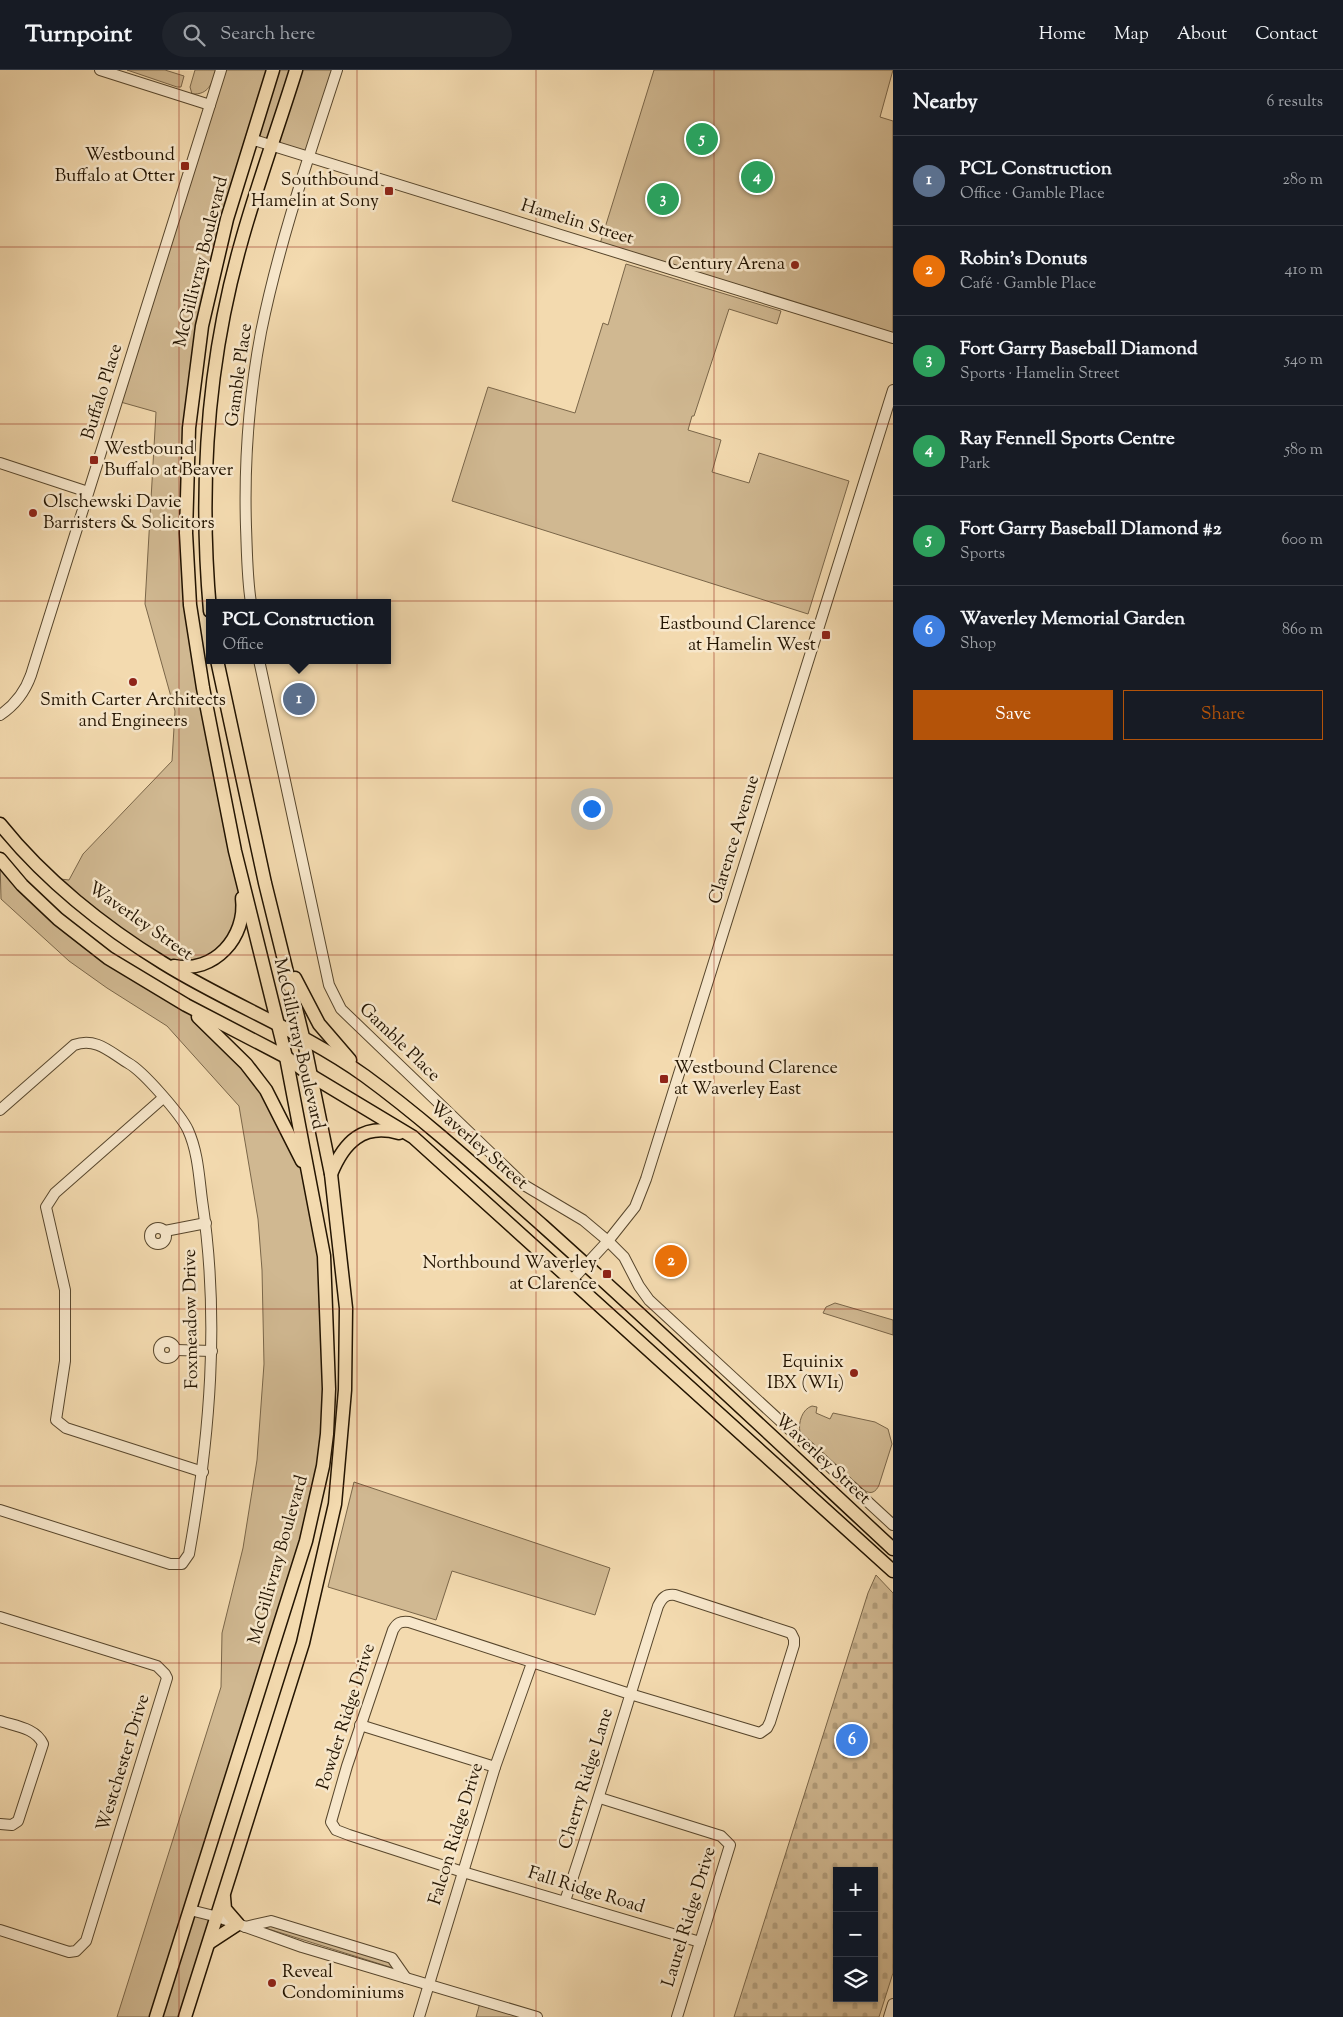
<!DOCTYPE html>
<meta charset="utf-8">
<style>
body{margin:0;font-family:"Sorts Mill Goudy",serif;background:#20242c;color:#f1f3f6}
.controls{position:absolute;right:15px;bottom:15px;display:grid;overflow:hidden;border-radius:0px;box-shadow:0 1px 4px #0004}
.controls button{width:45px;height:45px;display:grid;place-items:center;padding:0;border:0;border-bottom:1px solid #363941;background:#171b24;color:#f1f3f6;font:25px sans-serif}
.you{position:absolute;left:591px;top:738px;width:18px;height:18px;margin:-12px;border:4px solid #fff;border-radius:50%;background:#1a73e8;box-shadow:0 0 0 8px #1a73e833}
.badge{display:grid;place-items:center;width:32px;height:32px;border-radius:50%;background:#b45309;color:#fff;font-size:16px;font-weight:700}
.pin{position:absolute;translate:-50% -50%;border:2px solid #fff;box-shadow:0 1px 5px #0006}
.popup{position:absolute;left:206px;top:529px;width:185px;height:65px;box-sizing:border-box;display:grid;place-content:center;border-radius:0px;background:#171b24;filter:drop-shadow(0 1px 4px #0005);font-size:16px;white-space:nowrap;color:#9ea1a6}
.popup b{font-size:19px;color:#f1f3f6}
.popup::after{content:'';position:absolute;left:50%;top:100%;margin-left:-10px;border:10px solid transparent;border-top-color:#171b24}
.list{margin:0;padding:0;list-style:none}
h2{display:flex;justify-content:space-between;align-items:center;height:65px;margin:0;padding:0 20px;font-size:21px}
h2 small{font-size:16px;font-weight:400;color:#9ea1a6}
.list li{display:grid;grid-template-columns:32px 1fr auto;gap:15px;align-items:center;box-sizing:border-box;height:90px;padding:0 20px;border-top:1px solid #363941}
.list b{display:block;font-size:19px;white-space:nowrap}
.list p{margin:0;font-size:16px;white-space:nowrap;color:#9ea1a6}
.list em{font-size:16px;font-style:normal;color:#9ea1a6}
.actions{display:flex;gap:10px;padding:15px 20px}
.actions a{flex:1;padding:11px 0;border:1px solid #b45309;border-radius:0px;text-align:center;font-size:18px;color:#b45309}
.actions .main{background:#b45309;color:#fff}
.icon{flex:none;width:28px;height:28px;fill:none;stroke:currentColor;stroke-width:2;stroke-linecap:round;stroke-linejoin:round}
.map{position:relative;flex:none;width:893px;height:1947px;overflow:hidden}
header{display:flex;align-items:center;gap:30px;box-sizing:border-box;height:70px;padding:0 25px;background:#171b24;border-bottom:1px solid #363941}
header strong{font-size:24px}
nav{display:flex;gap:28px;margin-inline-start:auto;font-size:18px}
.search{width:350px;height:45px;background:#20242c;display:flex;align-items:center;gap:12px;box-sizing:border-box;padding:0 18px;border-radius:28px;color:#9ea1a6;font-size:19px}
main{display:flex}
aside{flex:1;background:#171b24}
.map>svg:first-child{display:block}
.green{fill:#d0b891;stroke:#7a6649}
.cemetery{fill:url(#cemetery-stones);stroke:#7a6649;fill-rule:evenodd}
.lines{fill:none;stroke-linecap:round;stroke-linejoin:round}
.minor-casing{stroke:#57462c;stroke-width:12}
.major-casing{stroke:#231401;stroke-width:15}
.minor{stroke:#f7e7cb;stroke-width:10}
.major{stroke:#f3daaf;stroke-width:12}
.grid{fill:none;stroke:#8f2418;stroke-width:1;stroke-opacity:0.55}
.poi-dot{fill:#8f2418;stroke:#f7e7cb;stroke-width:2}
.labels{text-anchor:middle;dominant-baseline:central;stroke-width:5;stroke-linejoin:round;paint-order:stroke}
.poi-label{font-size:18px;fill:#231401;stroke:#f7e7cb;text-anchor:end}
.street-label{font-size:18px;fill:#231401;stroke:#f7e7cb}
</style>
<header>
<strong>Turnpoint</strong>
<div class="search"><svg class="icon" aria-label="search" viewBox="0 0 24 24"><circle cx="10" cy="10" r="6"/><path d="M15 15l6 6"/></svg>Search here</div>
<nav><a>Home</a><a>Map</a><a>About</a><a>Contact</a></nav>
</header>
<main>
<div class="map">
<svg width="893" height="1947" viewBox="0 0 893 1947">
<defs>
<pattern id="cemetery-stones" width="16" height="16" patternUnits="userSpaceOnUse" patternTransform="scale(1.25)"><rect width="16" height="16" fill="#d0b891"/><path d="M2 7V4a2 2 0 0 1 4 0v3zM10 15v-3a2 2 0 0 1 4 0v3z" fill="#b29d7b"/></pattern>
</defs>
<rect width="100%" height="100%" fill="#f3daaf"/>
<filter id="stains"><feTurbulence type="fractalNoise" baseFrequency=".004" numOctaves="4"/><feColorMatrix values="0 0 0 0 .2 0 0 0 0 .09 0 0 0 0 .02 0 0 0 .5 -.17"/></filter>
<radialGradient id="worn" r=".72"><stop offset=".6" stop-color="#630" stop-opacity="0"/><stop offset="1" stop-color="#630" stop-opacity=".3"/></radialGradient>
<g class="green">
<path d="M127,0H165L184,6L181,17H177Z"/>
<path d="M195,0H216C212,13 209,25 192,24L190,17Z"/>
<path d="M221,0H337L309,88L252,70L196,291L188,496L235,781L241,847L212,891L163,894L52,808L69,810L83,784L172,691L175,641L145,534L156,342L117,331Z"/>
<path d="M654,0H893L880,47L893,51V268L599,177Z"/>
<path d="M626,194L781,241L777,254L729,239L694,346H692L688,360L721,370L712,402L749,413L759,383L849,411L808,544L452,431L488,317L575,343L603,253L608,255Z"/>
<path d="M0,789L58,849L186,935L246,994L310,1106L324,1186L323,1396L190,1840L218,1847L185,1947H117L221,1617L222,1563L243,1478L257,1390L264,1294L262,1200L258,1149L239,1036L167,956L107,918L69,891L1,829Z"/>
<path d="M835,1233L893,1250V1265L823,1243L826,1237Z"/>
<path d="M812,1336L817,1337L816,1343L830,1349L833,1343L875,1352L888,1359L892,1374L879,1415C876,1422 871,1425 864,1420L800,1362C798,1353 802,1339 812,1336Z"/>
<path d="M354,1412L610,1498L595,1545L452,1501L436,1550L328,1517Z"/>
<path d="M269,1853L389,1891L396,1899L259,1856Z"/>
<path d="M481,1929L537,1947H476Z"/>
</g>
<path class="cemetery" d="M876,1505L893,1523V1903L879,1947H734L868,1523ZM837,1801H874V1928H837Z"/>
<g class="lines">
<defs>
<g id="minor">
<path d="M100,0L210,35"/>
<path d="M251,69L893,268"/>
<path d="M0,393L88,422"/>
<path d="M251,533C247,508 247,482 246,457C244,392 249,326 261,262C279,173 309,86 337,0"/>
<path d="M259,590L329,915L341,939L524,1115L583,1150L608,1171L624,1187L639,1216L649,1230L893,1455"/>
<path d="M0,645C15,635 25,622 31,605L221,0"/>
<path d="M163,1028L55,1123L46,1137L65,1220V1291L56,1350L66,1358L203,1402"/>
<path d="M0,1040L74,975C96,967 110,982 128,993C143,1001 181,1045 188,1060C198,1082 199,1107 202,1130C220,1249 210,1367 189,1484L182,1494H170L0,1440"/>
<circle cx="158" cy="1166" r="8"/>
<path d="M165,1161L206,1153"/>
<path d="M572,1210L608,1171L635,1137L646,1109L893,320"/>
<circle cx="167" cy="1280" r="8"/>
<path d="M176,1280L212,1281"/>
<path d="M0,1547L157,1596L165,1604L167,1608L86,1871L76,1881L69,1882L0,1860"/>
<path d="M0,1651C15,1656 36,1658 43,1674L18,1751L12,1755L0,1754"/>
<path d="M360,1655L495,1697"/>
<path d="M600,1728L721,1766L730,1775L677,1947"/>
<path d="M565,1831C598,1733 627,1634 658,1536C662,1528 665,1524 675,1525L791,1563L794,1569V1575L770,1652L767,1658L760,1663L630,1624L409,1552C400,1551 397,1553 393,1560L347,1696L331,1752L336,1760L349,1765L463,1802L700,1872"/>
<path d="M190,1840L218,1847L302,1877L537,1947"/>
<path d="M245,1857L271,1851L392,1888L406,1908"/>
<path d="M419,1947L495,1697L532,1593"/>
<path d="M889,1947L893,1934"/>
</g>
<g id="major">
<path d="M210,541C199,417 207,293 241,173C257,115 278,58 296,0"/>
<path d="M0,754C44,809 104,857 163,893C229,934 302,961 365,1006C428,1052 485,1105 543,1156C661,1262 777,1371 893,1479"/>
<path d="M0,789L22,815L58,849L108,888L186,935L286,987L310,1005L413,1067L893,1501"/>
<path d="M174,896C214,904 247,867 242,828"/>
<path d="M295,908L319,954L350,990"/>
<path d="M198,947L246,994L266,1020L302,1091"/>
<path d="M331,1104C344,1072 363,1053 399,1063"/>
<path d="M209,1873L238,1854L225,1839L224,1827"/>
<path d="M156,1947L306,1471L323,1396L327,1364L329,1319L324,1186L286,987L235,781L203,618L190,535L186,463L189,358L202,256L227,149L273,0"/>
<path d="M185,1947L303,1573L335,1434L345,1320L346,1238L331,1104L303,967L265,813L217,590"/>
</g>
</defs>
<use href="#minor" class="minor-casing"/>
<use href="#major" class="major-casing"/>
<use href="#minor" class="minor"/>
<use href="#major" class="major"/>
</g>
<path class="grid" d="M179,0V1947M357,0V1947M536,0V1947M714,0V1947M0,177H893M0,354H893M0,531H893M0,708H893M0,885H893M0,1062H893M0,1239H893M0,1416H893M0,1593H893M0,1770H893"/>
<g class="poi-dot">
<rect x="180" y="91" width="10" height="10" rx="2.5"/>
<rect x="384" y="116" width="10" height="10" rx="2.5"/>
<circle cx="795" cy="195" r="5"/>
<rect x="89" y="385" width="10" height="10" rx="2.5"/>
<circle cx="33" cy="443" r="5"/>
<rect x="821" y="560" width="10" height="10" rx="2.5"/>
<circle cx="133" cy="612" r="5"/>
<rect x="659" y="1004" width="10" height="10" rx="2.5"/>
<rect x="602" y="1199" width="10" height="10" rx="2.5"/>
<circle cx="854" cy="1303" r="5"/>
<circle cx="272" cy="1913" r="5"/>
</g>
<g class="labels">
<g class="poi-label">
<text x="175" y="86">Westbound<tspan x="175" dy="21">Buffalo at Otter</tspan></text>
<text x="379" y="111">Southbound<tspan x="379" dy="21">Hamelin at Sony</tspan></text>
<text x="785" y="195">Century Arena</text>
<text x="104" y="380" text-anchor="start">Westbound<tspan x="104" dy="21">Buffalo at Beaver</tspan></text>
<text x="43" y="433" text-anchor="start">Olschewski Davie<tspan x="43" dy="21">Barristers &amp; Solicitors</tspan></text>
<text x="816" y="555">Eastbound Clarence<tspan x="816" dy="21">at Hamelin West</tspan></text>
<text x="133" y="631" text-anchor="middle">Smith Carter Architects<tspan x="133" dy="21">and Engineers</tspan></text>
<text x="674" y="999" text-anchor="start">Westbound Clarence<tspan x="674" dy="21">at Waverley East</tspan></text>
<text x="597" y="1194">Northbound Waverley<tspan x="597" dy="21">at Clarence</tspan></text>
<text x="844" y="1293">Equinix<tspan x="844" dy="21">IBX (WI1)</tspan></text>
<text x="282" y="1903" text-anchor="start">Reveal<tspan x="282" dy="21">Condominiums</tspan></text>
</g>
<g class="street-label">
<text transform="translate(577 153) rotate(17)">Hamelin Street</text>
<text transform="translate(202 192) rotate(-76)">McGillivray Boulevard</text>
<text transform="translate(240 305) rotate(-82)">Gamble Place</text>
<text transform="translate(103 322) rotate(-73)">Buffalo Place</text>
<text transform="translate(735 770) rotate(-73)">Clarence Avenue</text>
<text transform="translate(140 852) rotate(35)">Waverley Street</text>
<text transform="translate(399 973) rotate(44)">Gamble Place</text>
<text transform="translate(298 974) rotate(77)">McGillivray Boulevard</text>
<text transform="translate(478 1076) rotate(41)">Waverley Street</text>
<text transform="translate(192 1249) rotate(-91)">Foxmeadow Drive</text>
<text transform="translate(822 1390) rotate(43)">Waverley Street</text>
<text transform="translate(279 1490) rotate(-74)">McGillivray Boulevard</text>
<text transform="translate(347 1647) rotate(-72)">Powder Ridge Drive</text>
<text transform="translate(124 1693) rotate(-73)">Westchester Drive</text>
<text transform="translate(587 1709) rotate(-73)">Cherry Ridge Lane</text>
<text transform="translate(457 1764) rotate(-73)">Falcon Ridge Drive</text>
<text transform="translate(586 1821) rotate(17)">Fall Ridge Road</text>
<text transform="translate(690 1847) rotate(-73)">Laurel Ridge Drive</text>
</g>
</g>
<rect width="100%" height="100%" filter="url(#stains)"/>
<rect width="100%" height="100%" fill="url(#worn)"/>
</svg>
<div class="controls">
<button>+</button>
<button>−</button>
<button><svg class="icon" aria-label="layers" viewBox="0 0 24 24"><path d="M12 4l9 5-9 5-9-5zM3 14l9 5 9-5"/></svg></button>
</div>
<div class="you"></div>
<div class="pin badge" style="left:299px;top:629px;background:#5c6f8a">1</div>
<div class="popup"><b>PCL Construction</b>Office</div>
<div class="pin badge" style="left:671px;top:1191px;background:#e8710a">2</div>
<div class="pin badge" style="left:663px;top:129px;background:#2e9e5b">3</div>
<div class="pin badge" style="left:757px;top:107px;background:#2e9e5b">4</div>
<div class="pin badge" style="left:702px;top:69px;background:#2e9e5b">5</div>
<div class="pin badge" style="left:852px;top:1670px;background:#3f7fe0">6</div>
</div>
<aside>
<h2>Nearby<small>6 results</small></h2>
<ul class="list">
<li><span class="badge" style="background:#5c6f8a">1</span><div><b>PCL Construction</b><p>Office · Gamble Place</p></div><em>280 m</em></li>
<li><span class="badge" style="background:#e8710a">2</span><div><b>Robin's Donuts</b><p>Café · Gamble Place</p></div><em>410 m</em></li>
<li><span class="badge" style="background:#2e9e5b">3</span><div><b>Fort Garry Baseball Diamond</b><p>Sports · Hamelin Street</p></div><em>540 m</em></li>
<li><span class="badge" style="background:#2e9e5b">4</span><div><b>Ray Fennell Sports Centre</b><p>Park</p></div><em>580 m</em></li>
<li><span class="badge" style="background:#2e9e5b">5</span><div><b>Fort Garry Baseball DIamond #2</b><p>Sports</p></div><em>600 m</em></li>
<li><span class="badge" style="background:#3f7fe0">6</span><div><b>Waverley Memorial Garden</b><p>Shop</p></div><em>860 m</em></li>
</ul>
<div class="actions"><a class="main">Save</a><a>Share</a></div>
</aside>
</main>
